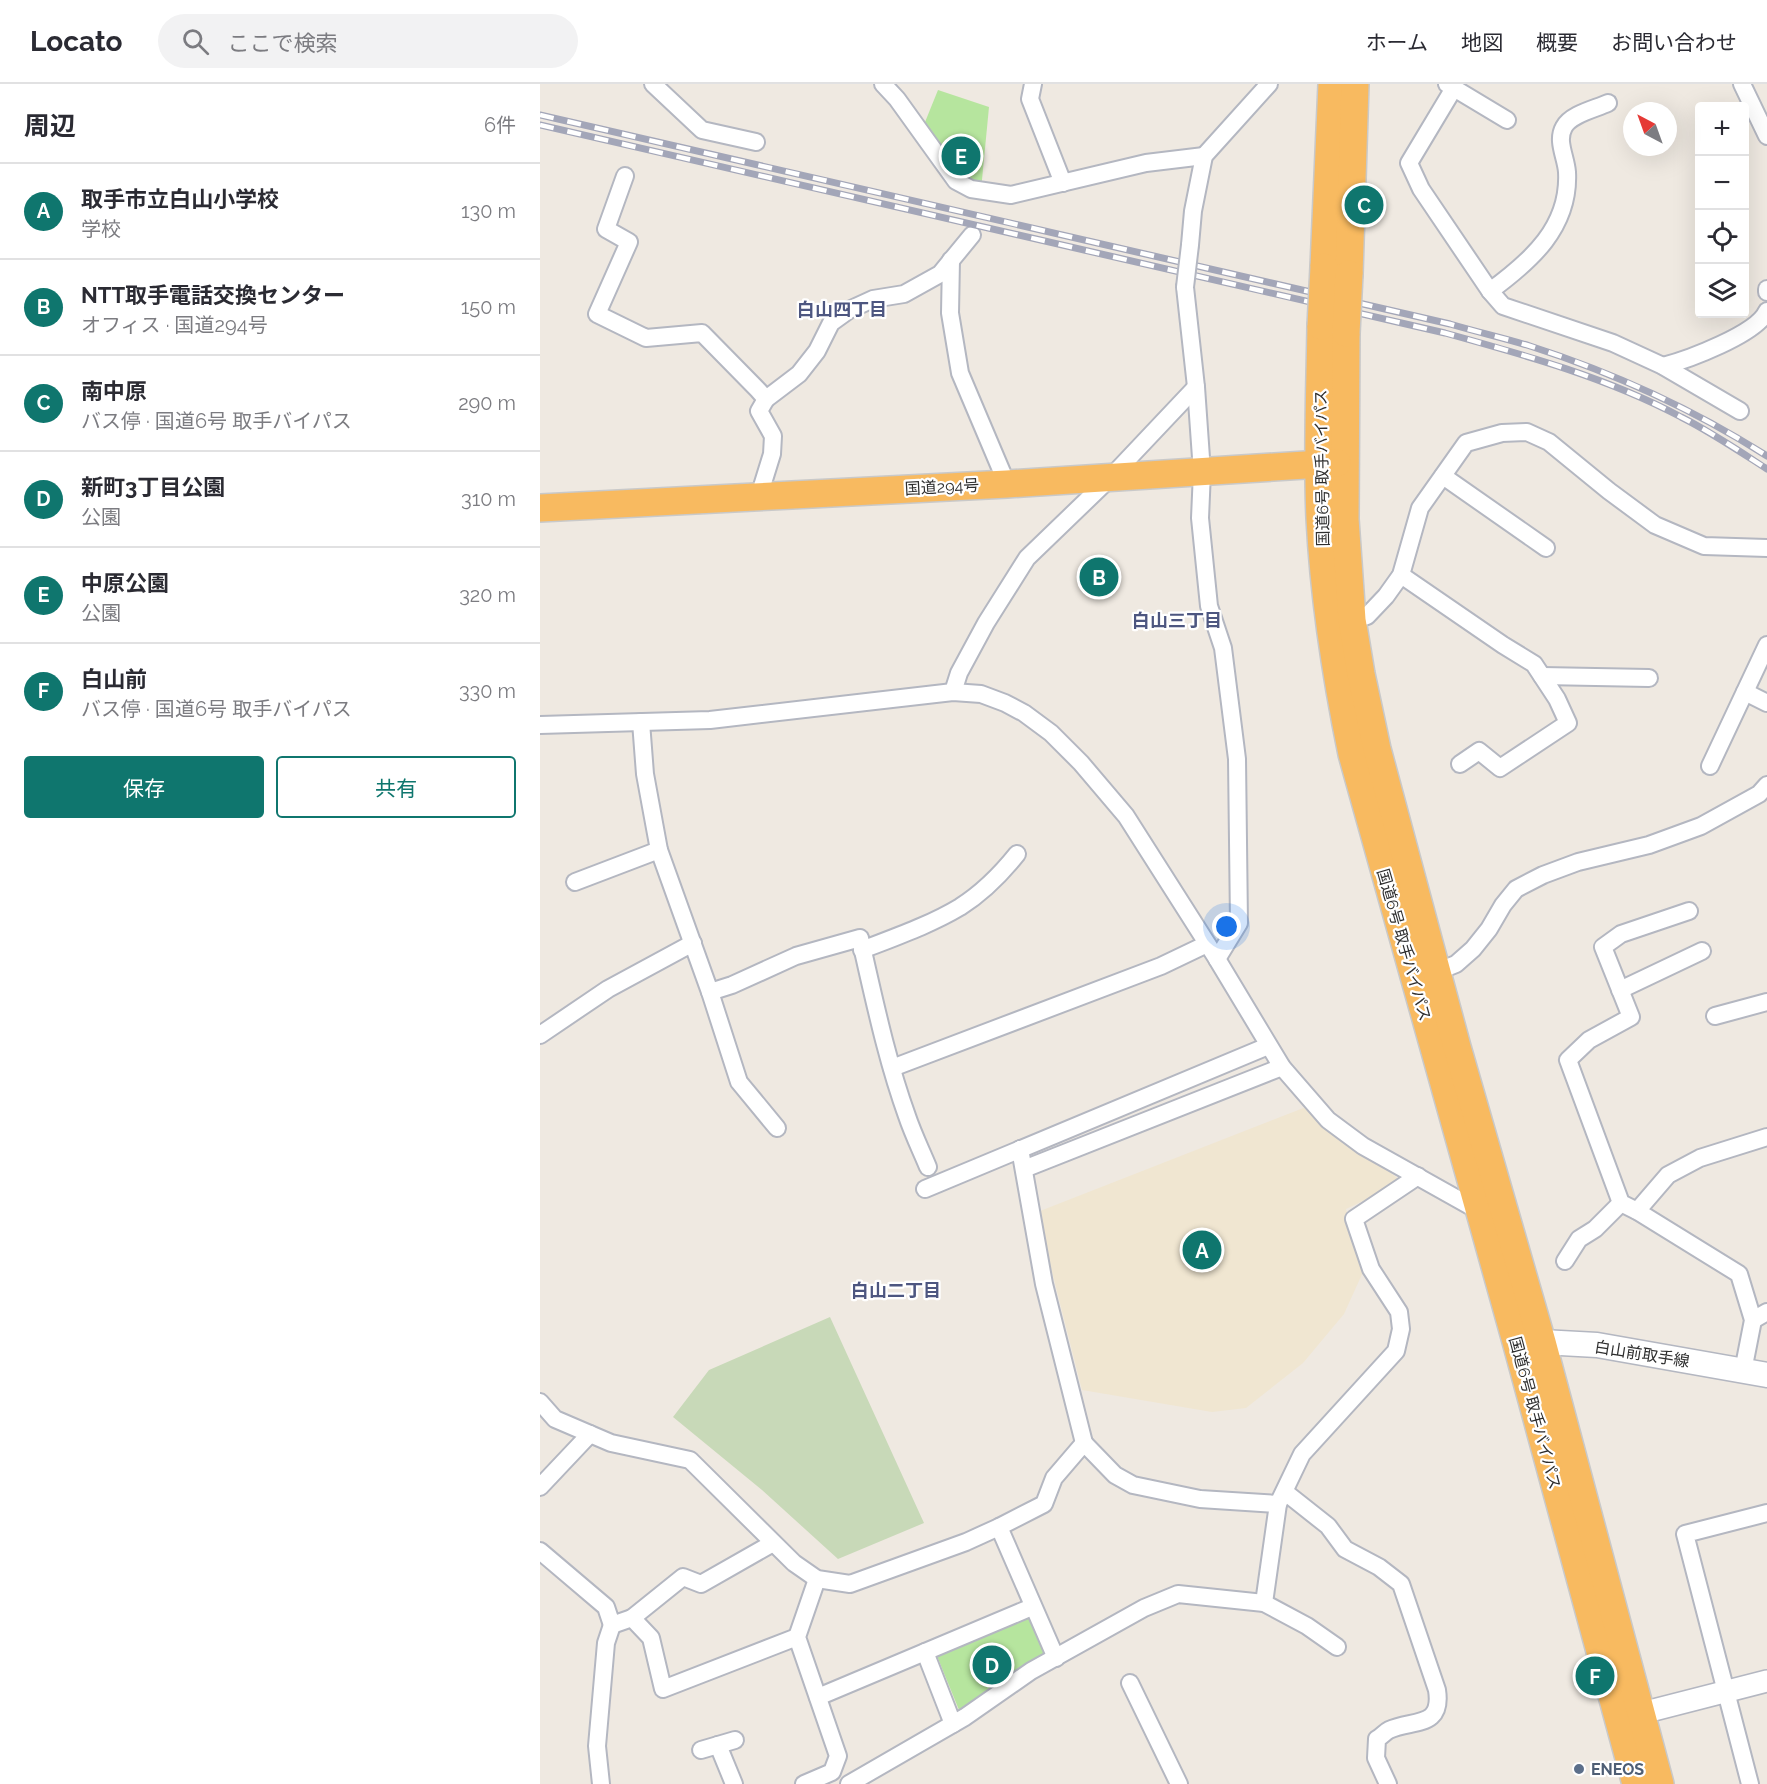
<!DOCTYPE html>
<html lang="ja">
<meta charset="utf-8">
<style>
body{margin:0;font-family:Raleway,"Noto Sans JP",sans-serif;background:#f2f2f3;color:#2b2b33}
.controls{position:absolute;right:18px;top:18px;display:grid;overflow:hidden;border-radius:6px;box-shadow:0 6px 24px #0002}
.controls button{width:54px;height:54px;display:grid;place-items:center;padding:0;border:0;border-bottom:2px solid #e1e1e2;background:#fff;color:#2b2b33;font:30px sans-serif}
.compass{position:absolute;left:1083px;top:18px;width:54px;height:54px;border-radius:50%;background:#fff;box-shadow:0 6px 24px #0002;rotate:319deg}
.you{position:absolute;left:687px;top:843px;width:21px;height:21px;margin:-15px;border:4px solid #fff;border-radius:50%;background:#1a73e8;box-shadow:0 0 0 9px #1a73e833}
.badge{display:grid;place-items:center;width:39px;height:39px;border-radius:50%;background:#0f766e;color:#fff;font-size:20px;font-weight:700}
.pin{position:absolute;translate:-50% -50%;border:3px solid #fff;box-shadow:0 2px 6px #0006}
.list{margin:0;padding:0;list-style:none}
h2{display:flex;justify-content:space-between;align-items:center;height:78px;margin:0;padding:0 24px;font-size:26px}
h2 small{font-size:20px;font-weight:400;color:#7c7c81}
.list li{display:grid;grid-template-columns:39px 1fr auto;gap:18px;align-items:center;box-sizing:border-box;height:96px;padding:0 24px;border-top:2px solid #e1e1e2}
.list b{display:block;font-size:22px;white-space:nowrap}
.list p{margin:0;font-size:20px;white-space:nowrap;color:#7c7c81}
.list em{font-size:20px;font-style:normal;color:#7c7c81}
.actions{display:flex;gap:12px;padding:18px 24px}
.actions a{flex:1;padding:14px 0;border:2px solid #0f766e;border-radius:6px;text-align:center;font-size:21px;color:#0f766e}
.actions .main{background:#0f766e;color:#fff}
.icon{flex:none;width:33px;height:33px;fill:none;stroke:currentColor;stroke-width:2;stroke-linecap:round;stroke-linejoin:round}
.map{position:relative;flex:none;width:1227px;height:1700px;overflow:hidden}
header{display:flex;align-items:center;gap:36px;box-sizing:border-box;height:84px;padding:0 30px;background:#fff;border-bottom:2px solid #e1e1e2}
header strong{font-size:28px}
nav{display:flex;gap:33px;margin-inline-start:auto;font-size:21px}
.search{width:420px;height:54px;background:#f2f2f3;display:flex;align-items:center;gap:15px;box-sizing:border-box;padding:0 21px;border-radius:33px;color:#7c7c81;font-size:22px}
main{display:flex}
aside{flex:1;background:#fff}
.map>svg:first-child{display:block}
.education{fill:#f0e6d1}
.green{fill:#b6e59e}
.cemetery{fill:#c8d9b8}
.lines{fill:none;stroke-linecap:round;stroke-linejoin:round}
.minor-casing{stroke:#b4b7c1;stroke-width:20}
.tertiary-casing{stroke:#b4b7c1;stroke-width:24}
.secondary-casing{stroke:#b4b7c1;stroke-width:27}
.trunk-casing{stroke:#c9c9c9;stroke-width:30}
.minor{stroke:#fff;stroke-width:16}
.tertiary{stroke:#fff;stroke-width:21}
.secondary{stroke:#fff;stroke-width:24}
.trunk{stroke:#f8ba60;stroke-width:27}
.rail-casing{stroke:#a3a6b8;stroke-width:7}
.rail{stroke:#fff;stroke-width:4.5;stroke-dasharray:14;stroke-linecap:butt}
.minor-bridge-casing{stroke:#b4b7c1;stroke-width:20;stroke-linecap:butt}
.trunk-bridge-casing{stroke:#c9c9c9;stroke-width:30;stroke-linecap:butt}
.minor-bridge{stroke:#fff;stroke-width:16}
.trunk-bridge{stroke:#f8ba60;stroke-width:27}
.service-dot{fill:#5c6f8a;stroke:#fff;stroke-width:2}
.labels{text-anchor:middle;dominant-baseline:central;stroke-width:4.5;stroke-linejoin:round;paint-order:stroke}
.street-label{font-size:16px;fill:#2e2e2e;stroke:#fff}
.service-label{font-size:16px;font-weight:bold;fill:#4e5e75;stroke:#fff;text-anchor:start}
.neighbourhood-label{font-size:18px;font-weight:bold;fill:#4d5680;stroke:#fff}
</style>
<header>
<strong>Locato</strong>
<div class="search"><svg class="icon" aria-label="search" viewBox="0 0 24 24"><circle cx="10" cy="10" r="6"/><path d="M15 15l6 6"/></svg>ここで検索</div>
<nav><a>ホーム</a><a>地図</a><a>概要</a><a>お問い合わせ</a></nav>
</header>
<main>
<aside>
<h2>周辺<small>6件</small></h2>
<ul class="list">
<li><span class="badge">A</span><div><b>取手市立白山小学校</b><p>学校</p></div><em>130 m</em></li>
<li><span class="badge">B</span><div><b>NTT取手電話交換センター</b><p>オフィス · 国道294号</p></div><em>150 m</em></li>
<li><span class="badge">C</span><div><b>南中原</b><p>バス停 · 国道6号 取手バイパス</p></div><em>290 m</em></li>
<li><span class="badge">D</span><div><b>新町3丁目公園</b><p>公園</p></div><em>310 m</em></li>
<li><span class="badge">E</span><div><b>中原公園</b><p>公園</p></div><em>320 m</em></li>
<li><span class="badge">F</span><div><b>白山前</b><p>バス停 · 国道6号 取手バイパス</p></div><em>330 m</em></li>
</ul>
<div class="actions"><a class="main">保存</a><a>共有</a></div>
</aside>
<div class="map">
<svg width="1227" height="1700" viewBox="0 0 1227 1700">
<rect width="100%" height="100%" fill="#efe9e1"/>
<path class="education" d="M766,1023L810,1060L863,1098L806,1125L823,1188L804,1230L763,1279L706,1324L672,1328L542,1306L501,1144L500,1127Z"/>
<g class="green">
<path d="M398,6L449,23L441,106L431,105L381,48Z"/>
<path d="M492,1523L516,1574L419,1626L397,1572Z"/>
</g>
<path class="cemetery" d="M290,1233L384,1439L298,1475L222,1406L133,1333L169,1286Z"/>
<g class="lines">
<defs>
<g id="minor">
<path d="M113,0L162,46L216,58"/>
<path d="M343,0L357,15L416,97L431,105L471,111L606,79L664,72"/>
<path d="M493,0L490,15L523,99"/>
<path d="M907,0L967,36"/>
<path d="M1202,0L1227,52"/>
<path d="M914,4L869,79L881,105L950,207L963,222L1073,259L1123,282L1200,327"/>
<path d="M85,92L66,145L89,158L57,230L106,254L162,249L218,306L226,315L219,327L233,352L232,370L219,412"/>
<path d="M650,161L653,127L664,72L729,0"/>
<path d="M411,176L410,229L420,289L467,400"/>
<path d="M645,203L656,303L662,388L660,434L669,522L683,564L697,675L699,839L677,875"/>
<path d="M1227,205V208"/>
<path d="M950,207C991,177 1030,143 1027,88C1026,73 1016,57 1024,43C1031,30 1055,25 1068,19"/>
<path d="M1123,282C1147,276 1217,250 1227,227"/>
<path d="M226,315L259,290L277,267L291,239L309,226L333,215L364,210L400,190L432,151"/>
<path d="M903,392L1006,464"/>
<path d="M861,491L963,561L994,580L1017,615L1028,639L960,684L939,667L920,680"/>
<path d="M812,536L827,532L846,512L861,491L880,424L926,359L962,349L987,348L1009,358L1069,407L1115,441L1164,462L1227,464"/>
<path d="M1002,592L1109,594"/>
<path d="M413,608L419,589L446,539L487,474L570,394L656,303"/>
<path d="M1205,608L1227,619"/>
<path d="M101,638L105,690L119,766L170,908L199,998L237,1044"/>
<path d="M0,641L170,636L413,608L441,610L465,619L484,629L511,649L541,679L586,732L677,875L742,983L788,1036L823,1062L939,1127"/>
<path d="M1170,682L1227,561"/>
<path d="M35,798L119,766"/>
<path d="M1149,827L1081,850L1063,863L1091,933L1049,956L1028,976L1081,1119L1097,1127L1199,1190L1213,1236L1203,1287"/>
<path d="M322,866C355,853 390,841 420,823C442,809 461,790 477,770"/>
<path d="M896,888L916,880L933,865L949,845L963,821L976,805L1003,791L1038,778L1109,761L1161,742L1219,710L1227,701"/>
<path d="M1080,906L1162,867"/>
<path d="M170,908L192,901L256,872L320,854C334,914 346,974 367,1032C373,1050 381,1066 388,1083"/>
<path d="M1175,932L1227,918"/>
<path d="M0,951L68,905L153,859"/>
<path d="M352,984L621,882L667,860"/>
<path d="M480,1065L504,1200L544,1359"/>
<path d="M484,1085L742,983"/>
<path d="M385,1105L728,962"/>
<path d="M1097,1127L1128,1091L1160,1074L1227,1053"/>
<path d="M1025,1177L1039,1155L1055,1145L1081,1119"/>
<path d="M1213,1236L1227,1228"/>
<path d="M0,1318L15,1335L71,1359L150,1376L254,1479L277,1495L310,1500L426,1458L459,1443L504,1420L514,1394L544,1359L575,1391L593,1401L660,1415L738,1420L762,1370L856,1267L861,1245L859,1228L831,1185L814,1135L878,1092"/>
<path d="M0,1403L50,1350"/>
<path d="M745,1408L788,1442L805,1465L839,1483L861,1500L897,1606C903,1645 872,1635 849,1646C845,1648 841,1653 837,1655L836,1674L848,1700"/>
<path d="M459,1443L516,1574"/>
<path d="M0,1467L66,1523L72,1541L92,1534L111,1554L123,1605L257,1553"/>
<path d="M724,1519L738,1420"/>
<path d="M92,1534L143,1493L161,1500L233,1459"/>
<path d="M385,1568L413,1640"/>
<path d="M590,1599L639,1700"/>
<path d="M278,1613L492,1523"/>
<path d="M178,1661L194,1700"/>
<path d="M161,1666L195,1656"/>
<path d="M61,1700L57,1662L66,1559L72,1541"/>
<path d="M264,1700L292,1688L298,1672L257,1553L277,1495"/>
<path d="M309,1700L425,1633L491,1587L604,1524L638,1510L724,1519L767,1542L797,1563"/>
<path d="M1210,1700L1145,1450L1227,1429"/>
</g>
<path id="tertiary" d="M1102,1629L1227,1597"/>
<path id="secondary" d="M985,1260L1002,1258L1057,1261L1227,1291"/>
<g id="trunk">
<path d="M784,183L792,0"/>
<path d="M809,190L815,0"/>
<path d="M781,242C780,306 777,370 780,434C784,514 796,592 812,670L977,1261L1096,1700"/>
<path d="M806,249L805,435L812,536L821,590L837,665L917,963L1002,1258L1120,1700"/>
<path d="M0,424L467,400L797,379"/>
</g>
</defs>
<use href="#minor" class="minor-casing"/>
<use href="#tertiary" class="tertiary-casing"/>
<use href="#secondary" class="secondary-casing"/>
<use href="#trunk" class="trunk-casing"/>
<use href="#minor" class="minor"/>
<use href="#tertiary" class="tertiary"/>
<use href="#secondary" class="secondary"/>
<use href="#trunk" class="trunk"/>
<defs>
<g id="rail">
<path d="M0,31L910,240C937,248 964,254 990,262C1074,289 1153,325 1227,372"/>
<path d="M0,41L905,249C985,271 1068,294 1141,333C1171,348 1199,367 1227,385"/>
</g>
</defs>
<use href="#rail" class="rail-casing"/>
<use href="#rail" class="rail"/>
<defs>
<path id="minor-bridge" d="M645,203L650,161"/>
<g id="trunk-bridge">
<path d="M781,242L784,183"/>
<path d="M806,249L809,190"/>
</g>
</defs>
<use href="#minor-bridge" class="minor-bridge-casing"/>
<use href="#trunk-bridge" class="trunk-bridge-casing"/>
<use href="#minor-bridge" class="minor-bridge"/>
<use href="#trunk-bridge" class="trunk-bridge"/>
</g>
<circle class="service-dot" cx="1039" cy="1685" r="6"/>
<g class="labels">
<g class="street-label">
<text transform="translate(782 384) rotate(-91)">国道6号 取手バイパス</text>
<text transform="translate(402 403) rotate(-3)">国道294号</text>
<text transform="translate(864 861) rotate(74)">国道6号 取手バイパス</text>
<text transform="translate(1102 1270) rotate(9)">白山前取手線</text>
<text transform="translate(995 1329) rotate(75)">国道6号 取手バイパス</text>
</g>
<g class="service-label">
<text x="1051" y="1685">ENEOS</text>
</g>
<g class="neighbourhood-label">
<text x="302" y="225">白山四丁目</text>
<text x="637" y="536">白山三丁目</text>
<text x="356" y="1206">白山二丁目</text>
</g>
</g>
</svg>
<div class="controls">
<button>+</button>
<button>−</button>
<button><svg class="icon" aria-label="locate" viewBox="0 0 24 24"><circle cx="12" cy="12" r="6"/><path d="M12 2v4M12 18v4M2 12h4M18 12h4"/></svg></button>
<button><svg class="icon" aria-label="layers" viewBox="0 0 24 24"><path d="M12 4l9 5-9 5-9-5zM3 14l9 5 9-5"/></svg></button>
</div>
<svg class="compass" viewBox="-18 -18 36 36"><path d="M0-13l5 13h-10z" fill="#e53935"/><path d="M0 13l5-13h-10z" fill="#7c7c81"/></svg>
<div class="you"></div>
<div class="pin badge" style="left:662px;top:1166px">A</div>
<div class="pin badge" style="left:559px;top:493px">B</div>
<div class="pin badge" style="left:824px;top:121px">C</div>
<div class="pin badge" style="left:452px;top:1581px">D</div>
<div class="pin badge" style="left:421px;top:72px">E</div>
<div class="pin badge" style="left:1055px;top:1592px">F</div>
</div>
</main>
